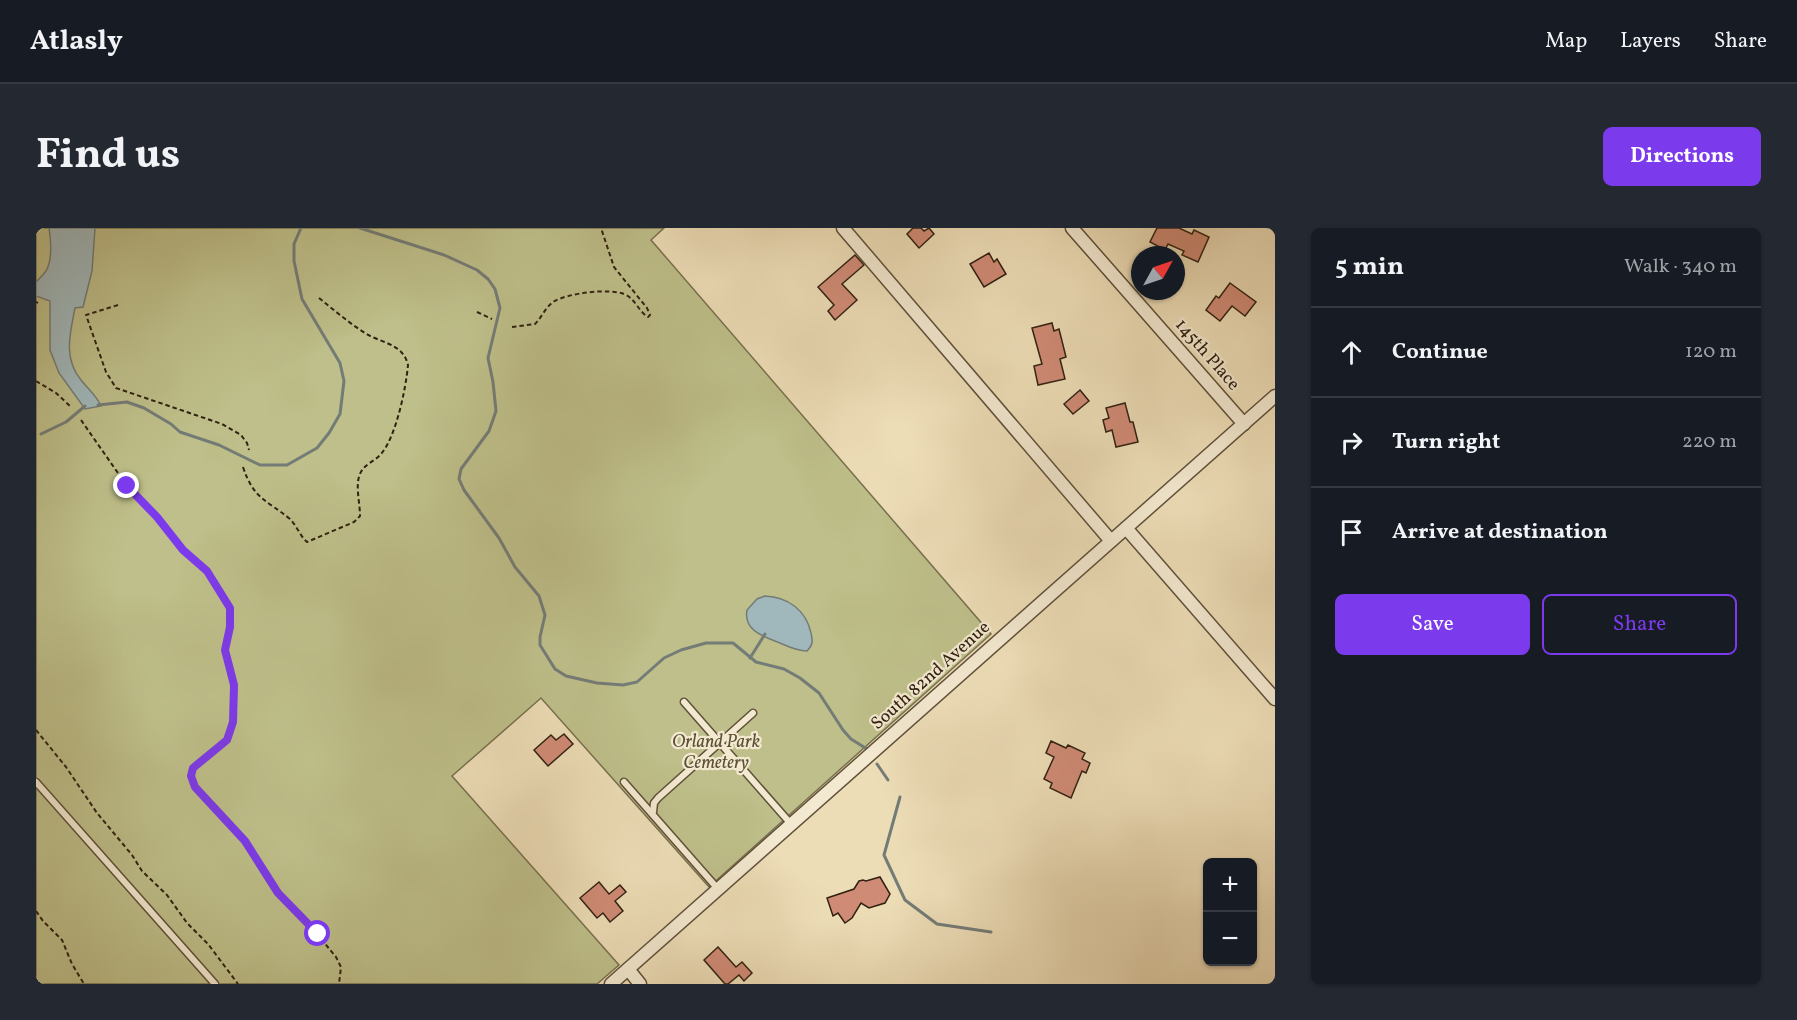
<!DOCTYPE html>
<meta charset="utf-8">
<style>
body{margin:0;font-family:Vollkorn,serif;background:#242831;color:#f1f3f6}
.controls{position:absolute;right:18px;bottom:18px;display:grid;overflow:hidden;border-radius:9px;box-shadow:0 2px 4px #0004}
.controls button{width:54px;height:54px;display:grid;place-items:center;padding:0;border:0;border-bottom:2px solid #363941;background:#171b24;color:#f1f3f6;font:30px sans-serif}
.compass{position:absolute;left:1095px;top:18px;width:54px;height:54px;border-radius:50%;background:#171b24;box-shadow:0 2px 4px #0004;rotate:50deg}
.stop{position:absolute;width:18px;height:18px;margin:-14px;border:4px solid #7c3aed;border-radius:50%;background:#fff}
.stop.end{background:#7c3aed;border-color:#fff;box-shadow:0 2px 6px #0008}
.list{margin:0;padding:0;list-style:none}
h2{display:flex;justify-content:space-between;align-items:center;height:78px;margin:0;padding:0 24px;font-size:26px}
h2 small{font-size:20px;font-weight:400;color:#9ea1a6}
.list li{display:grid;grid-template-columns:39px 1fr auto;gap:18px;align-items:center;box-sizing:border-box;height:90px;padding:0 24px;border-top:2px solid #363941}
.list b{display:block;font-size:22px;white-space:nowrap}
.list em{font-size:20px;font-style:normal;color:#9ea1a6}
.actions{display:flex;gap:12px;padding:18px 24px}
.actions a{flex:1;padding:14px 0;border:2px solid #7c3aed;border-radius:9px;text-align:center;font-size:21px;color:#7c3aed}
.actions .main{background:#7c3aed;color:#fff}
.icon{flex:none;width:33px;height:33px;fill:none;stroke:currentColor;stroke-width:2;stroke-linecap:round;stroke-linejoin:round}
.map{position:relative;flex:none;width:1239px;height:756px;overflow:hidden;border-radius:9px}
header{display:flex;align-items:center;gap:36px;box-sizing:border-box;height:84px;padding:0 30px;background:#171b24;border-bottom:2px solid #363941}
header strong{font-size:28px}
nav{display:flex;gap:33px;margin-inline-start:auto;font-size:21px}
.intro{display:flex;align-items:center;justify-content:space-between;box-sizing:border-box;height:144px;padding:0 36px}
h1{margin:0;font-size:42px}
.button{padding:15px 27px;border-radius:9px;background:#7c3aed;color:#fff;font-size:21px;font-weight:700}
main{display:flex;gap:36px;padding:0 36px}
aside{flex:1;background:#171b24;border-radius:9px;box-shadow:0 2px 4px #0004}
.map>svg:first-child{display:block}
.green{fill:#bebf8a;stroke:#78704e;stroke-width:1.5}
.water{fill:#a0b8bb;stroke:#747c77;stroke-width:1.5}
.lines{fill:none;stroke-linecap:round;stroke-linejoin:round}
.stream{stroke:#747c77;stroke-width:3}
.building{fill:#d08b76;stroke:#312111;stroke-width:1.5}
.lane-casing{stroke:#60503a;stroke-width:9}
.street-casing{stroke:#60503a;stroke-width:15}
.path{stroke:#312111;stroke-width:2;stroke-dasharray:4.5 3;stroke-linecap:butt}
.lane{stroke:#f3e9d0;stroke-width:6}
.street{stroke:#f3e9d0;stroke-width:12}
.route{stroke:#7c3aed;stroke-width:8}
.labels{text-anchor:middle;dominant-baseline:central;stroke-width:4.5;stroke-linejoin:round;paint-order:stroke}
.street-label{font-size:18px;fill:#312111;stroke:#f3e9d0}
.park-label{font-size:18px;font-style:italic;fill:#5b5035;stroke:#f3e9d0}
</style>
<header>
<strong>Atlasly</strong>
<nav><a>Map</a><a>Layers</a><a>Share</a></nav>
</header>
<div class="intro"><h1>Find us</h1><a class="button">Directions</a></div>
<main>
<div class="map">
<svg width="1239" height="756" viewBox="0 0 1239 756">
<rect width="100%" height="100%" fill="#edddb7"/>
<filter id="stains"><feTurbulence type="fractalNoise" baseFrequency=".00333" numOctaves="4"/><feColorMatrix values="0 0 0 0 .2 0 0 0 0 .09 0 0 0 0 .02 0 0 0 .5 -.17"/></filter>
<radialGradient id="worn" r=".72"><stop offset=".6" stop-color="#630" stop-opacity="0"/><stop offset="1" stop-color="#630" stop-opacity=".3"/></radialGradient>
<path class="green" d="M0,0H628L615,12L955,406L673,659L505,470L416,548L583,737L561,756H0Z"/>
<g class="water">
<path d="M13,0H59L56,43L47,79L39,80C34,106 27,130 45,152C52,161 61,168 65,178L49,181L23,145L14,122V73L0,68V54C3,51 7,47 10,43C17,31 15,13 13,0Z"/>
<path d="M729,368C752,369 770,382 775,405C777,413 777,417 771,423C761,423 753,419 744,415C729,409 707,403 711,382L721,371Z"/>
</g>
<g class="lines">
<g class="stream">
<path d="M324,0L408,27L441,42L452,51L459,61L464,80L452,130L457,154L460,183L453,203L425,241L423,251L428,262L463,310L479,339L503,368L509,387L504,409V417L519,441L530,448L561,455L587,457L601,454L628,430L645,422L670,415H697L720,434L748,441L764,450L783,465L807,502L815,511L831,521"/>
<path d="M62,177L91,174L108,180L135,196L144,204L183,217L224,237H251L281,220L293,205L304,186L308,153L304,135L266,71L258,33V16L265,0"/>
<path d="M5,206L30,194L49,178"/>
<path d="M714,430L729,406"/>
<path d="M841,536L852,552"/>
<path d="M864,569L848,627L869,672L901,696L955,704"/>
</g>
</g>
<g class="building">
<path d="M877,0H885L888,3L893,0L898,6L883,20L871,6Z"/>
<path d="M1121,0H1143L1156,6L1158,2L1173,9L1162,34L1146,27L1148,23L1132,16L1129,22L1114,14Z"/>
<path d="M953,25L958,34L961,31L970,46L948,59L934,36Z"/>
<path d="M819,27L828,37L806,56L821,72L799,92L792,83L798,77L782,59Z"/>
<path d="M1194,55L1220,74L1209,88L1196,78L1184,93L1170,82L1180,68L1183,70Z"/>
<path d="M1016,95L1018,103L1023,101L1030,129L1024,131L1029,151L1002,157L998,138L1006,136L996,100Z"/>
<path d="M1044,162L1053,173L1037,186L1028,176Z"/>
<path d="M1089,175L1094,194H1097L1102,214L1080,219L1076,202L1070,204L1067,192L1073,190L1070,180Z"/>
<path d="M528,506L537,516L512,538L498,522L515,507L520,512Z"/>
<path d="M1015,513L1030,520L1032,517L1049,525L1046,531L1054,535L1050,545L1046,543L1035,570L1014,560L1016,555L1008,551L1018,529L1010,525Z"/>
<path d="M844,649L854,666L849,675L833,680L825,675L816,690L809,695L802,685L797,688L791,670L818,661L823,653L827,652L830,653Z"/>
<path d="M563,654L573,666L584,657L590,664L579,673L587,683L574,694L567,685L561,690L544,670Z"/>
<path d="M682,719L700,739L706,734L716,745L708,753L703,747L692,756H689L668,732Z"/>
</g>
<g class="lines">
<defs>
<g id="lane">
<path d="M648,474L755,596"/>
<path d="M0,554L179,756"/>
<path d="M588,554L682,661"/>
<path d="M617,584L618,575L622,570L717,485"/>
</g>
<g id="street">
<path d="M807,0L1075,313"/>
<path d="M1036,0L1208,196"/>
<path d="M1090,300L1239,471"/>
<path d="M592,741L604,756"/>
<path d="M575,756L1239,168"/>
</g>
</defs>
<use href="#lane" class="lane-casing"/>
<use href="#street" class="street-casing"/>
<g class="path">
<path d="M0,74L2,75"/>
<path d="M82,77L50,87L70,144L80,160L186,196L205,207L211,215L213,222"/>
<path d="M441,84L456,91"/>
<path d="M476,99L499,96C506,89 509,80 517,74C531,65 573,60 588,66C599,70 602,83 612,89L614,87L611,80L578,39L565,0"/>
<path d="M0,153L20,165L34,178"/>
<path d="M45,192L91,258L121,289L147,322L177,350L194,380V399L189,422L198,457L197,494L191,511L157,540L155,544L159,559L209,613L242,665L282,707L300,729L305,739L303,756"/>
<path d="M207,239C218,272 231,272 254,291C261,298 264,308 271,314L318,294L324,288C324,275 319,257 324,246C328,236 338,234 345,226C360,209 370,160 372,137C367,115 344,115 329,105C313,95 298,82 283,70"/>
<path d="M0,502L30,539L61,585L96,627L106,643L131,667L151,695L172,716L202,756"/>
<path d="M0,683L7,693L26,712L36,736L48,756"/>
</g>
<use href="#lane" class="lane"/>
<use href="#street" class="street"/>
</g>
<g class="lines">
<path class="route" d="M91,258L121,289L147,322L171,343L194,380V399L189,422L198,457L197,494L191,512L157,540L155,548L159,559L209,613L242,665L282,706"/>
</g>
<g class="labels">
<g class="street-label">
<text transform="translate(1171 127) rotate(49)">145th Place</text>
<text transform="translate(895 448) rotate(-42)">South 82nd Avenue</text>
</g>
<g class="park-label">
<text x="680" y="514">Orland Park<tspan x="680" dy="21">Cemetery</tspan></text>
</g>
</g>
<rect width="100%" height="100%" filter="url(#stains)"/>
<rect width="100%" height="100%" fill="url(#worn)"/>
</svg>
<div class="controls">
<button>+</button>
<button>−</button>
</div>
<svg class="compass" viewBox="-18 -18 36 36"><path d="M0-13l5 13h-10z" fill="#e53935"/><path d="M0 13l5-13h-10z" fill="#9ea1a6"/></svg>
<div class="stop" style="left:282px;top:706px"></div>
<div class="stop end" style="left:91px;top:258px"></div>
</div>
<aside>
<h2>5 min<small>Walk · 340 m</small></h2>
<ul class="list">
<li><svg class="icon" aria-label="ahead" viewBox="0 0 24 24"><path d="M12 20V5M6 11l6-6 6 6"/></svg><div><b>Continue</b></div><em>120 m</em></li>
<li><svg class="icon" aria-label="right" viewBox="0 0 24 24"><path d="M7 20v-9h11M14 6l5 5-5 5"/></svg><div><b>Turn right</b></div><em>220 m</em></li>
<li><svg class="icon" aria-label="arrive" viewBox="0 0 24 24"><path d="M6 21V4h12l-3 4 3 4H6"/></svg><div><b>Arrive at destination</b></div></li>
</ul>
<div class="actions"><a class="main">Save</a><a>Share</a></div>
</aside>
</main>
